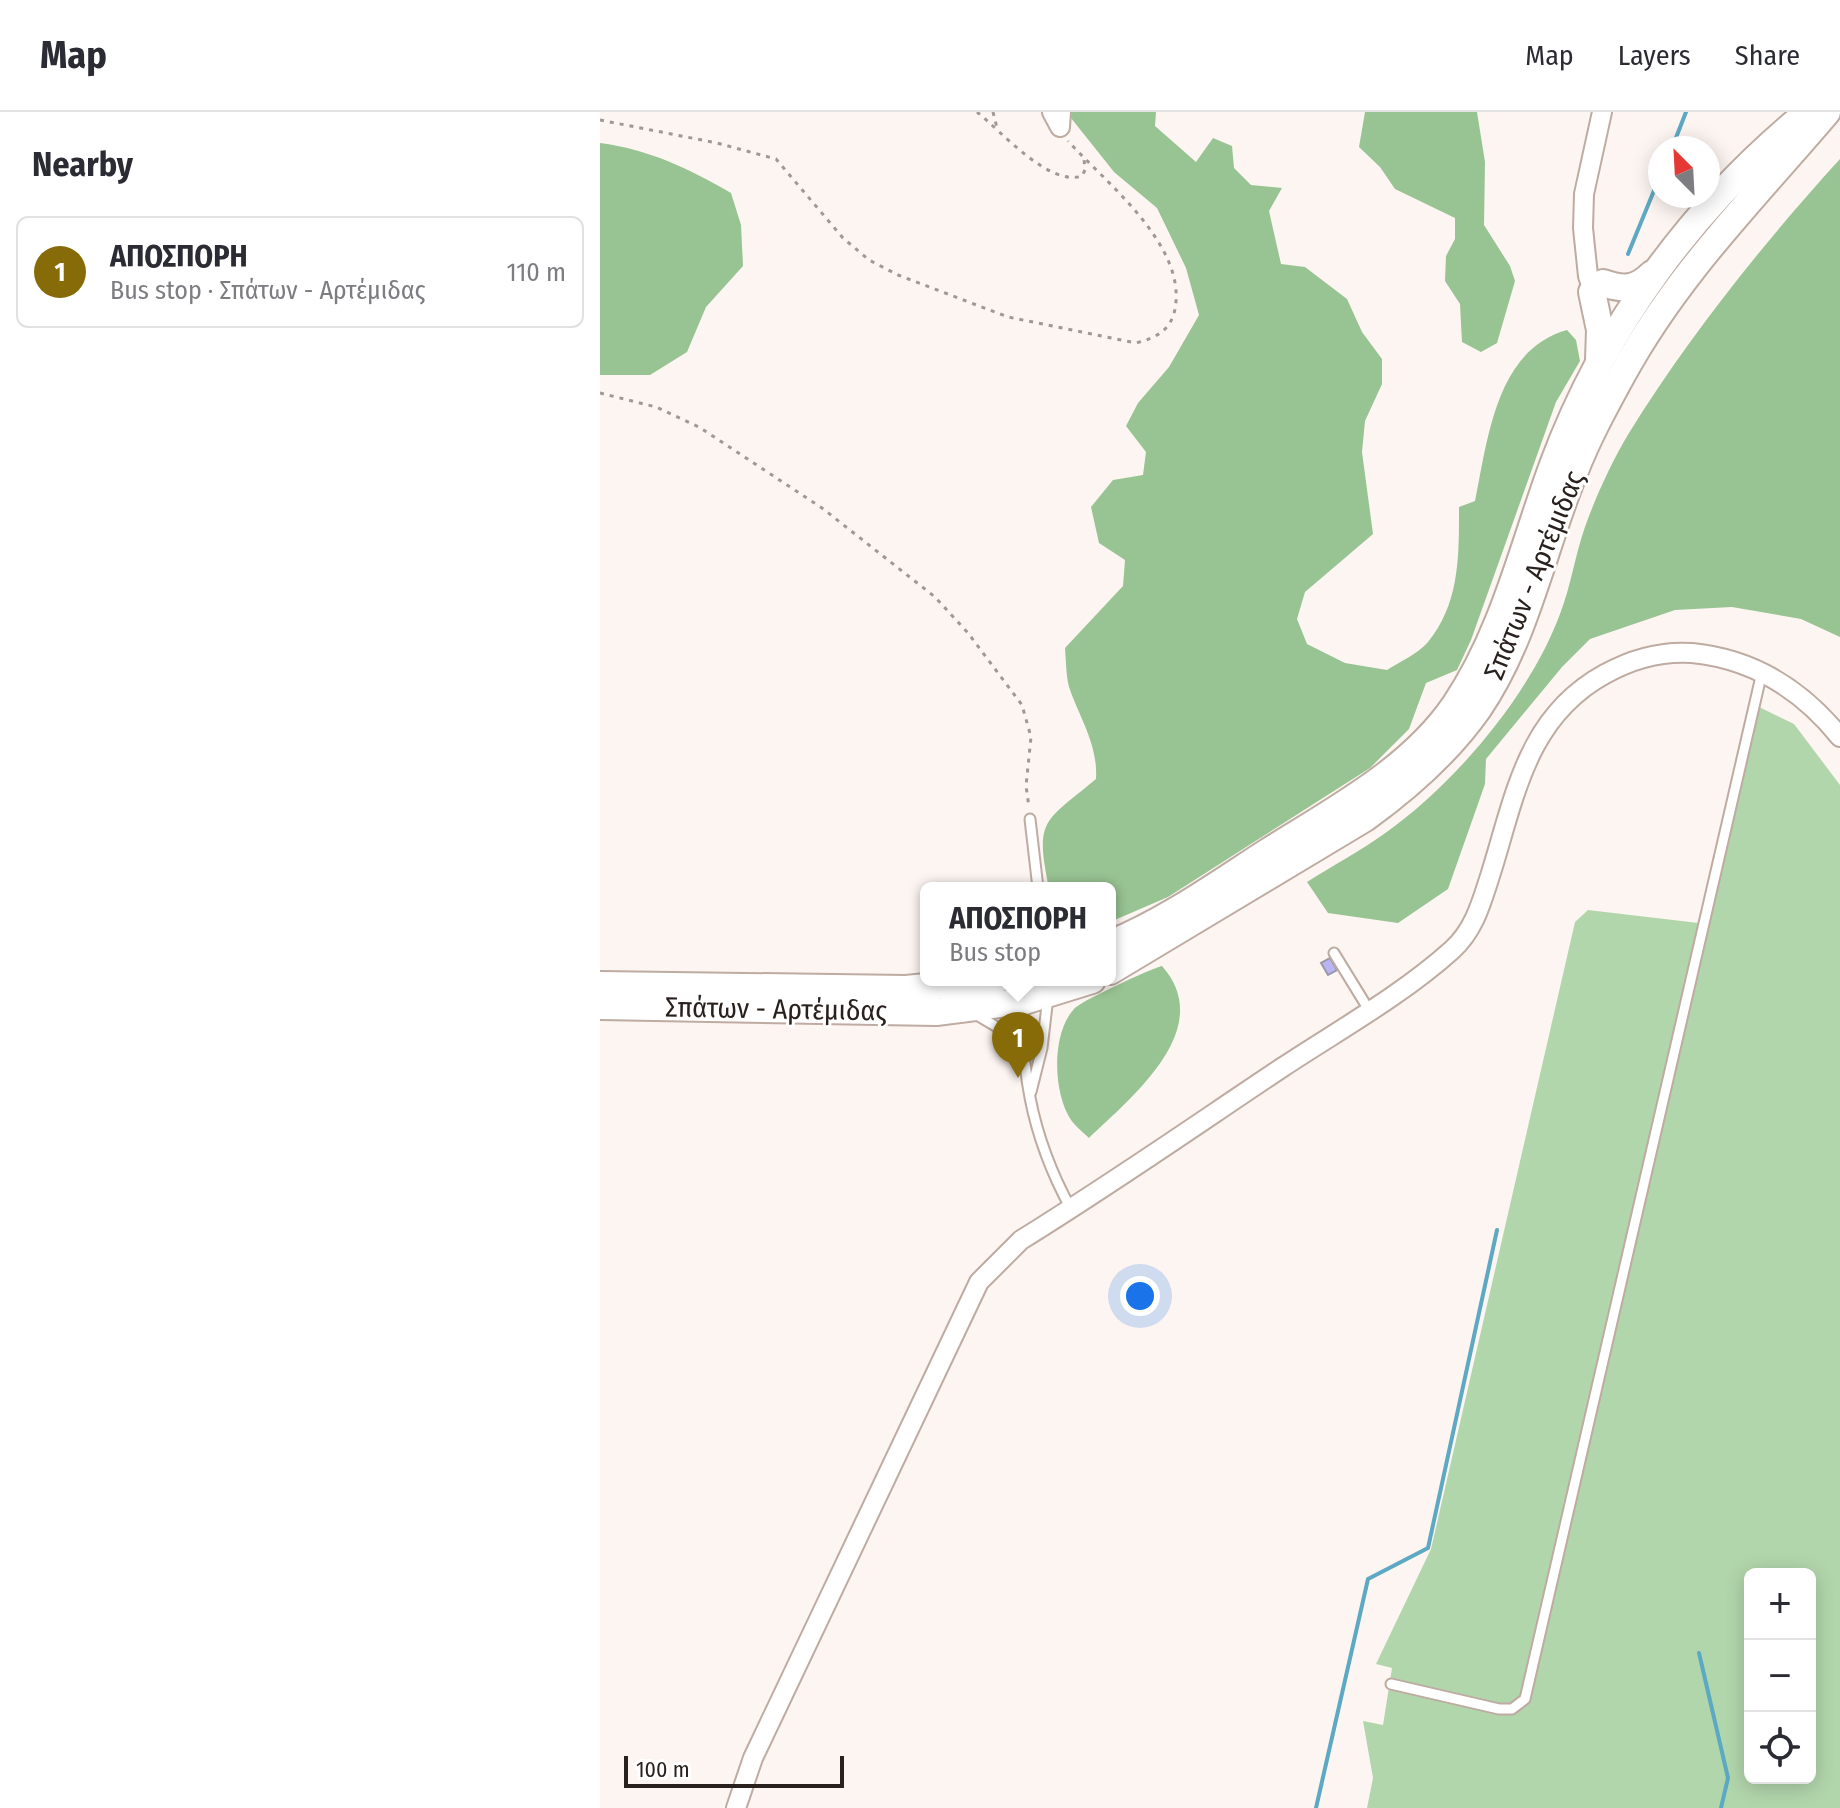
<!DOCTYPE html>
<meta charset="utf-8">
<style>
body{margin:0;font-family:"Fira Sans Condensed",sans-serif;background:#f7f7f7;color:#2b2b33}
.controls{position:absolute;right:24px;bottom:24px;display:grid;overflow:hidden;border-radius:12px;box-shadow:0 4px 20px #0003}
.controls button{width:72px;height:72px;display:grid;place-items:center;padding:0;border:0;border-bottom:2px solid #e1e1e2;background:#fff;color:#2b2b33;font:40px sans-serif}
.compass{position:absolute;left:1048px;top:24px;width:72px;height:72px;border-radius:50%;background:#fff;box-shadow:0 4px 20px #0003;rotate:336deg}
.scale{position:absolute;left:24px;bottom:20px;width:220px;box-sizing:border-box;padding-left:8px;border:4px solid #28211d;border-top:0;font-size:22px;line-height:28px;white-space:nowrap;color:#28211d;-webkit-text-stroke:6px #fff;paint-order:stroke}
.you{position:absolute;left:540px;top:1184px;width:28px;height:28px;margin:-20px;border:6px solid #fff;border-radius:50%;background:#1a73e8;box-shadow:0 0 0 12px #1a73e833}
.badge{display:grid;place-items:center;width:52px;height:52px;border-radius:50%;background:#886b09;color:#fff;font-size:26px;font-weight:700}
.pin{position:absolute;translate:-50% -66px;filter:drop-shadow(0 2px 4px #0008)}
.pin::after{content:'';position:absolute;top:42px;width:28px;height:24px;background:inherit;clip-path:polygon(0 0,100% 0,50% 100%)}
.popup{position:absolute;left:320px;top:770px;width:196px;height:104px;box-sizing:border-box;display:grid;place-content:center;border-radius:12px;background:#fff;filter:drop-shadow(0 2px 6px #0005);font-size:26px;white-space:nowrap;color:#7c7c81}
.popup b{font-size:30px;color:#2b2b33}
.popup::after{content:'';position:absolute;left:50%;top:100%;margin-left:-16px;border:16px solid transparent;border-top-color:#fff}
.list{margin:0;padding:0;list-style:none}
h2{display:flex;justify-content:space-between;align-items:center;height:104px;margin:0;padding:0 32px;font-size:34px}
h2 small{font-size:26px;font-weight:400;color:#7c7c81}
.list li{display:grid;grid-template-columns:52px 1fr auto;gap:24px;align-items:center;box-sizing:border-box;height:112px;margin:0 16px 16px;padding:0 16px;border:2px solid #e1e1e2;border-radius:12px}
.list b{display:block;font-size:30px;white-space:nowrap}
.list p{margin:0;font-size:26px;white-space:nowrap;color:#7c7c81}
.list em{font-size:26px;font-style:normal;color:#7c7c81}
.icon{flex:none;width:44px;height:44px;fill:none;stroke:currentColor;stroke-width:2;stroke-linecap:round;stroke-linejoin:round}
.map{position:relative;flex:none;width:1240px;height:1696px;overflow:hidden}
header{display:flex;align-items:center;gap:48px;box-sizing:border-box;height:112px;padding:0 40px;background:#fff;border-bottom:2px solid #e1e1e2}
header strong{font-size:38px}
nav{display:flex;gap:44px;margin-inline-start:auto;font-size:28px}
main{display:flex}
aside{flex:1;background:#fff}
.map>svg:first-child{display:block}
.green{fill:#b2d6ac;fill-rule:evenodd}
.forest{fill:#98c392}
.lines{fill:none;stroke-linecap:round;stroke-linejoin:round}
.stream{stroke:#5da8c2;stroke-width:4}
.building{fill:#b9b5f0;stroke:#9998ab;stroke-width:2}
.lane-casing{stroke:#beaba1;stroke-width:13}
.street-casing{stroke:#beaba1;stroke-width:22}
.secondary-casing{stroke:#beaba1;stroke-width:30}
.path{stroke:#9f9894;stroke-width:3;stroke-dasharray:4 6;stroke-linecap:butt}
.lane{stroke:#fff;stroke-width:9}
.street{stroke:#fff;stroke-width:18}
.secondary{stroke:#fff;stroke-width:26}
.labels{text-anchor:middle;dominant-baseline:central;stroke-width:6;stroke-linejoin:round;paint-order:stroke}
.street-label{font-size:28px;fill:#28211d;stroke:#fff}
</style>
<header>
<strong>Map</strong>
<nav><a>Map</a><a>Layers</a><a>Share</a></nav>
</header>
<main>
<aside>
<h2>Nearby<small></small></h2>
<ul class="list">
<li><span class="badge">1</span><div><b>ΑΠΟΣΠΟΡΗ</b><p>Bus stop · Σπάτων - Αρτέμιδας</p></div><em>110 m</em></li>
</ul>
</aside>
<div class="map">
<svg width="1240" height="1696" viewBox="0 0 1240 1696">
<rect width="100%" height="100%" fill="#fdf5f1"/>
<path class="green" d="M1159,595L1194,612L1240,673V1696H767L773,1666L763,1609L783,1613L792,1556L776,1552L831,1437L975,810L988,798L1107,812ZM1150,1462H1210V1666H1150Z"/>
<g class="forest">
<path d="M472,0H556L555,14L596,50L613,26L632,34L634,56L651,73L682,76L669,99L681,152L705,155L747,187L762,220L782,247V272L765,309L762,340L773,422L705,480L697,507L707,532L745,551L787,558C799,550 818,542 828,530C860,491 859,443 859,395L875,389C888,326 896,238 967,218L976,228L980,249L956,290L871,528L857,558L826,571L809,617L770,656L568,785L510,810V776H449C434,706 445,710 496,667C498,632 480,607 469,575C466,563 466,548 465,536L523,474L525,448L499,431L491,395L513,368L543,363L546,340L526,314L538,291L569,255L599,203L586,156L557,96L514,60L471,6Z"/>
<path d="M765,0H877L885,50L884,113L910,154L915,169L897,231L881,240L862,230L860,192L845,169L846,144L855,127V106L795,77L780,55L759,35Z"/>
<path d="M0,31C48,37 90,57 131,81L141,113L143,154L106,195L87,240L50,263H0Z"/>
<path d="M1240,47V525L1201,507L1132,495L1075,498L990,527L962,555L886,647L885,672L848,777L798,811L728,801L707,770C732,754 760,739 784,722C855,672 930,583 960,502C971,474 975,443 985,415C996,384 1012,349 1029,321C1087,227 1165,129 1240,47Z"/>
<path d="M562,854C617,916 533,984 489,1026C484,1021 476,1015 471,1008C453,981 451,922 474,897C481,889 550,857 562,854Z"/>
</g>
<g class="lines">
<g class="stream">
<path d="M1072,36L1086,0"/>
<path d="M1028,142L1060,64"/>
<path d="M1099,1541L1128,1666L1121,1696"/>
<path d="M716,1696L768,1467L828,1436L897,1118"/>
</g>
</g>
<path class="building" d="M730,846L737,858L728,863L721,851Z"/>
<g class="lines">
<defs>
<g id="lane">
<path d="M430,707L438,776"/>
<path d="M734,841L769,898"/>
<path d="M426,868C417,951 431,1024 471,1097"/>
<path d="M375,902L402,918L421,945"/>
<path d="M431,980L442,936L448,885"/>
<path d="M791,1572L899,1597H912L925,1587L1162,560"/>
</g>
<g id="street">
<path d="M452,0L460,15L461,0"/>
<path d="M996,188L988,164L983,116L984,82L1002,0"/>
<path d="M136,1696L153,1646L379,1170L421,1128C510,1073 596,1013 683,955C739,918 802,883 852,838C874,818 881,792 890,764C915,685 926,605 1005,562C1032,547 1062,539 1092,541C1154,547 1202,578 1240,625"/>
</g>
<g id="secondary">
<path d="M1003,171C1023,178 1036,178 1052,162"/>
<path d="M992,180L1000,218L999,248"/>
<path d="M510,832C566,809 615,774 666,741C732,699 810,659 855,593C904,520 923,434 953,353C1005,213 1093,94 1208,0"/>
<path d="M510,859L765,706C808,675 847,641 878,597C926,527 942,439 974,361C987,327 1005,294 1022,263C1077,162 1154,86 1227,0"/>
<path d="M0,873L306,877L396,868"/>
<path d="M0,894L336,900L424,889L492,868"/>
</g>
</defs>
<use href="#lane" class="lane-casing"/>
<use href="#street" class="street-casing"/>
<use href="#secondary" class="secondary-casing"/>
<g class="path">
<path d="M377,0C401,19 449,75 482,64L485,58L484,47"/>
<path d="M393,0L397,16"/>
<path d="M0,8L117,31L176,47L243,126L269,148L298,163L408,205L536,231C556,226 571,218 575,197C587,133 506,71 468,29"/>
<path d="M0,281L56,295L99,315L222,396L335,485L368,521L422,593L431,625L426,674L429,695"/>
</g>
<use href="#lane" class="lane"/>
<use href="#street" class="street"/>
<use href="#secondary" class="secondary"/>
</g>
<g class="labels">
<g class="street-label">
<text transform="translate(934 463) rotate(-68)">Σπάτων - Αρτέμιδας</text>
<text transform="translate(176 897) rotate(1)">Σπάτων - Αρτέμιδας</text>
</g>
</g>
</svg>
<div class="controls">
<button>+</button>
<button>−</button>
<button><svg class="icon" aria-label="locate" viewBox="0 0 24 24"><circle cx="12" cy="12" r="6"/><path d="M12 2v4M12 18v4M2 12h4M18 12h4"/></svg></button>
</div>
<svg class="compass" viewBox="-18 -18 36 36"><path d="M0-13l5 13h-10z" fill="#e53935"/><path d="M0 13l5-13h-10z" fill="#7c7c81"/></svg>
<div class="scale">100 m</div>
<div class="you"></div>
<div class="pin badge" style="left:418px;top:966px">1</div>
<div class="popup"><b>ΑΠΟΣΠΟΡΗ</b>Bus stop</div>
</div>
</main>
